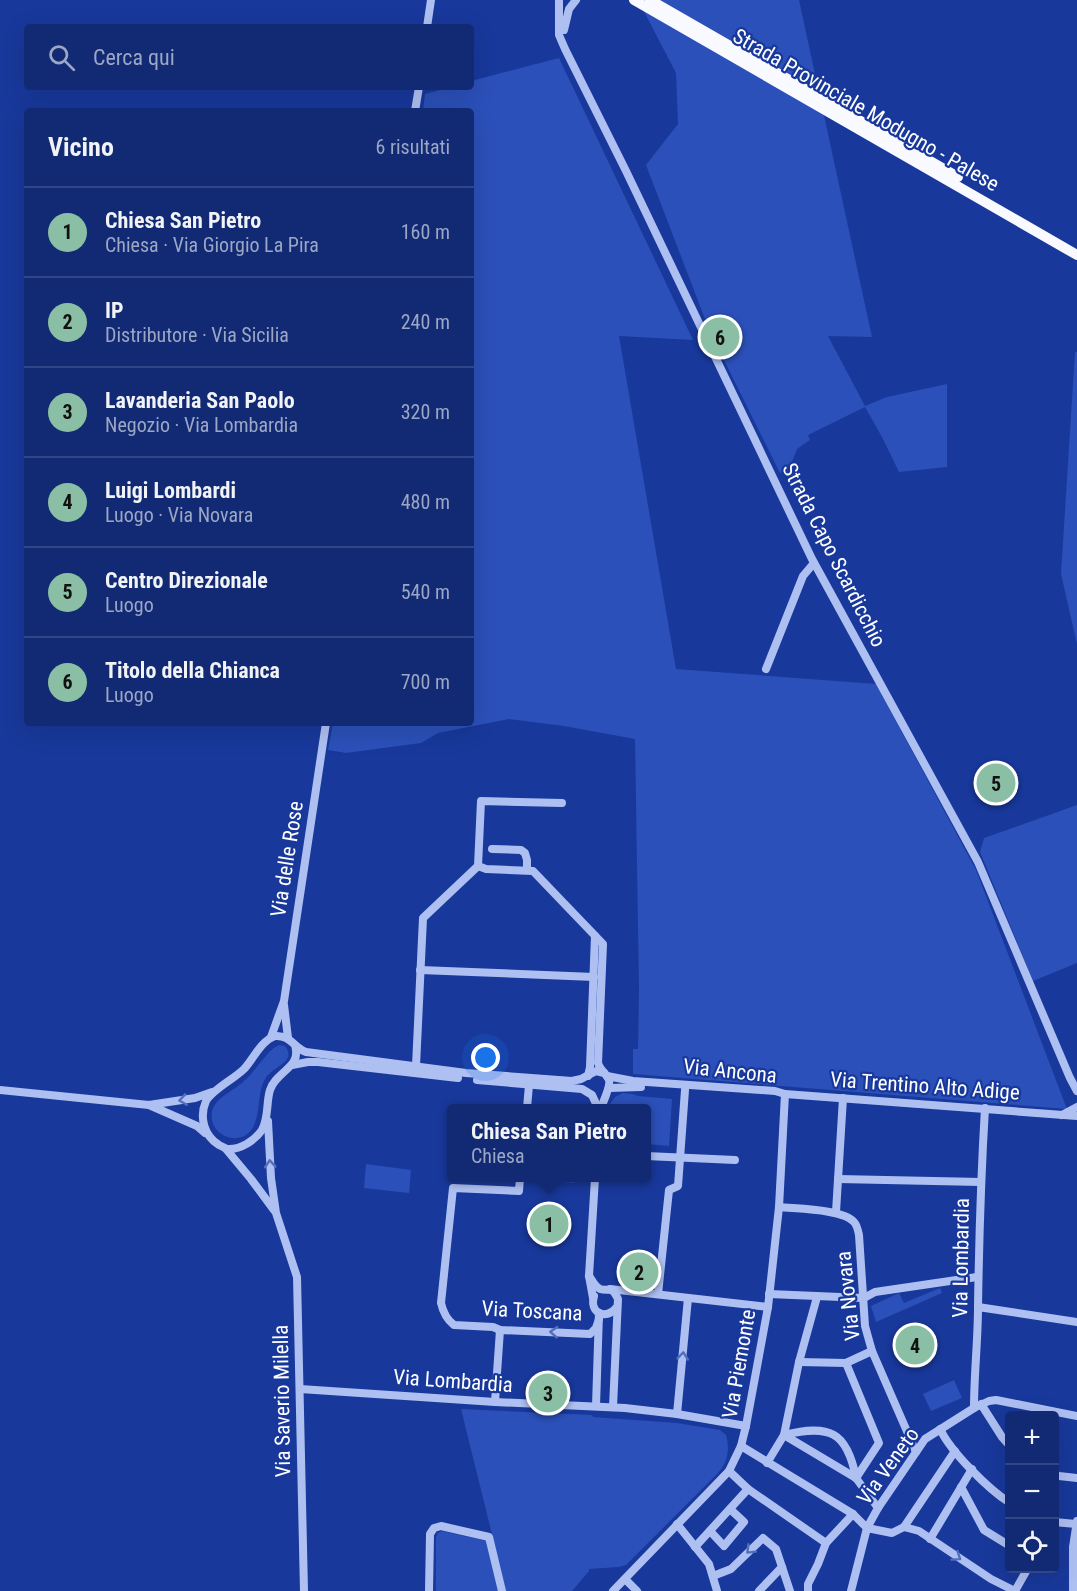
<!DOCTYPE html>
<html lang="it">
<meta charset="utf-8">
<style>
body{margin:0;font-family:"Roboto Condensed",sans-serif;background:#1b3279;color:#f1f3f6}
.controls{position:absolute;right:18px;bottom:18px;display:grid;overflow:hidden;border-radius:6px;box-shadow:0 6px 24px #0002}
.controls button{width:54px;height:54px;display:grid;place-items:center;padding:0;border:0;border-bottom:2px solid #314686;background:#122a74;color:#f1f3f6;font:30px sans-serif}
.you{position:absolute;left:486px;top:1058px;width:21px;height:21px;margin:-15px;border:4px solid #fff;border-radius:50%;background:#1a73e8;box-shadow:0 0 0 9px #1a73e833}
.badge{display:grid;place-items:center;width:39px;height:39px;border-radius:50%;background:#8abfa5;color:#111;font-size:20px;font-weight:700}
.pin{position:absolute;translate:-50% -50%;border:3px solid #fff;box-shadow:0 2px 6px #0006}
.popup{position:absolute;left:447px;top:1104px;width:204px;height:78px;box-sizing:border-box;display:grid;place-content:center;border-radius:6px;background:#122a74;filter:drop-shadow(0 2px 4px #0005);font-size:20px;white-space:nowrap;color:#9ca7c5}
.popup b{font-size:22px;color:#f1f3f6}
.popup::after{content:'';position:absolute;left:50%;top:100%;margin-left:-12px;border:12px solid transparent;border-top-color:#122a74}
.list{margin:0;padding:0;list-style:none}
h2{display:flex;justify-content:space-between;align-items:center;height:78px;margin:0;padding:0 24px;font-size:26px}
h2 small{font-size:20px;font-weight:400;color:#9ca7c5}
.list li{display:grid;grid-template-columns:39px 1fr auto;gap:18px;align-items:center;box-sizing:border-box;height:90px;padding:0 24px;border-top:2px solid #314686}
.list b{display:block;font-size:22px;white-space:nowrap}
.list p{margin:0;font-size:20px;white-space:nowrap;color:#9ca7c5}
.list em{font-size:20px;font-style:normal;color:#9ca7c5}
.icon{flex:none;width:33px;height:33px;fill:none;stroke:currentColor;stroke-width:2;stroke-linecap:round;stroke-linejoin:round}
.map{position:relative;flex:none;width:1077px;height:1591px;overflow:hidden}
.search{position:absolute;background:#122a74;box-shadow:0 6px 24px #0002;left:24px;top:24px;width:450px;height:66px;display:flex;align-items:center;gap:15px;box-sizing:border-box;padding:0 21px;border-radius:6px;color:#9ca7c5;font-size:22px}
.panel{position:absolute;background:#122a74;box-shadow:0 6px 24px #0002;left:24px;top:108px;width:450px;height:618px;border-radius:6px}
.map>svg:first-child{display:block}
.green{fill:#2b50b9}
.lines{fill:none;stroke-linecap:round;stroke-linejoin:round}
.minor{stroke:#aec0f2;stroke-width:8}
.major{stroke:#f9faff;stroke-width:10}
.oneway{stroke:#546ebe}
.labels{text-anchor:middle;dominant-baseline:central;stroke-width:4.5;stroke-linejoin:round;paint-order:stroke}
.street-label{font-size:21px;fill:#fff;stroke:#18389b}
</style>
<div class="map">
<svg width="1077" height="1591" viewBox="0 0 1077 1591">
<rect width="100%" height="100%" fill="#18389b"/>
<g class="green">
<path d="M638,0H799L872,337L828,336L865,406L887,397L947,384V467L899,472L883,439L865,407L808,435L810,440L797,449L789,469L780,473L710,332L646,165L678,124L676,73Z"/>
<path d="M559,58L693,340L619,336L676,669L876,684L976,870L1067,1109L633,1074V1049H638L639,989L635,739L564,726L509,719L438,733L421,743L346,753L328,750L333,723H471V111H423L425,94L451,87H471V81Z"/>
<path d="M1075,352H1077V644L1061,574Z"/>
<path d="M1077,805V963L1033,981L980,852L984,838Z"/>
<path d="M279,1045L285,1046C297,1061 275,1066 267,1076C256,1091 262,1113 252,1129C239,1148 208,1135 212,1112C215,1097 234,1091 244,1081C255,1072 268,1049 279,1045Z"/>
<path d="M623,1093L632,1094L638,1096L672,1099L669,1146L647,1144L646,1108H607L615,1097Z"/>
<path d="M366,1164L411,1170L409,1193L364,1188Z"/>
<path d="M533,1178H576L575,1183L533,1180Z"/>
<path d="M940,1288L942,1293L876,1322L871,1306L899,1293L904,1303Z"/>
<path d="M954,1380L962,1398L931,1411L923,1394Z"/>
<path d="M461,1409L592,1415L593,1417L677,1423L720,1430L726,1435C730,1450 728,1461 718,1473L626,1565L619,1567L589,1569V1571L572,1591H506Z"/>
<path d="M442,1531L487,1541L499,1591H436V1537L438,1533Z"/>
</g>
<g class="lines">
<g class="minor">
<path d="M559,0V35L565,49L626,171L812,559L978,862L1070,1078L1077,1091"/>
<path d="M427,27L431,0"/>
<path d="M564,30L569,9L576,0"/>
<path d="M415,111L419,87"/>
<path d="M766,669L803,576L814,563"/>
<path d="M492,849L521,850L525,853L527,860V870"/>
<path d="M478,866L486,869L533,871L603,944L598,1063C600,1070 607,1074 609,1080C611,1086 603,1102 601,1108"/>
<path d="M420,970L594,977"/>
<path d="M284,1005L288,1038"/>
<path d="M271,1037L284,1001L326,723"/>
<path d="M295,1045C302,1068 277,1070 270,1090C266,1103 269,1117 262,1130C255,1140 241,1150 227,1149C225,1148 221,1146 219,1145C204,1136 199,1117 206,1101C212,1090 234,1079 244,1069C254,1058 261,1041 275,1036C291,1035 293,1047 306,1052L466,1073L572,1081L581,1079L596,1071L604,1073"/>
<path d="M292,1065L308,1062H318L458,1078"/>
<path d="M416,1066L423,918L478,866L481,801L562,803"/>
<path d="M588,1076L590,1067L595,936"/>
<path d="M607,1076L633,1081L775,1091L785,1094L1077,1116"/>
<path d="M477,1080L582,1089L592,1095L598,1108"/>
<path d="M609,1088L641,1087"/>
<path d="M0,1090L149,1105L195,1098L212,1092"/>
<path d="M149,1105L197,1126L205,1133"/>
<path d="M527,1108L529,1085"/>
<path d="M1062,1115L1077,1107"/>
<path d="M268,1121L271,1178L276,1213L297,1277L304,1591"/>
<path d="M226,1149L251,1179L274,1210"/>
<path d="M646,1156L735,1160"/>
<path d="M520,1178L519,1191L453,1188L441,1303C443,1312 446,1319 454,1325L493,1327L500,1330L590,1334L596,1328L599,1319"/>
<path d="M838,1179L981,1182"/>
<path d="M779,1207C797,1209 843,1209 854,1222C857,1225 858,1230 859,1235L865,1326L872,1351L916,1452"/>
<path d="M836,1212L843,1098"/>
<path d="M589,1276C592,1280 595,1287 600,1289C610,1292 611,1285 618,1299L613,1407"/>
<path d="M610,1289L768,1307"/>
<path d="M658,1294L669,1190L678,1186L685,1090"/>
<path d="M769,1294L864,1298L875,1292L977,1277"/>
<path d="M594,1296C589,1313 606,1321 617,1307"/>
<path d="M817,1297L799,1362L784,1435C829,1424 847,1431 856,1478"/>
<path d="M593,1298L589,1276L595,1178"/>
<path d="M978,1307L1077,1322"/>
<path d="M799,1362L846,1363L872,1351"/>
<path d="M846,1363L879,1443L856,1478"/>
<path d="M300,1389L495,1402L625,1408L677,1414L746,1426"/>
<path d="M495,1402L500,1330"/>
<path d="M981,1404L1002,1437L1010,1446"/>
<path d="M596,1406L599,1313"/>
<path d="M974,1408C974,1374 978,1340 978,1307C979,1240 981,1175 985,1108"/>
<path d="M677,1414L688,1298"/>
<path d="M940,1429C951,1452 988,1489 1010,1503"/>
<path d="M741,1446L853,1514L867,1528"/>
<path d="M767,1463L784,1435L856,1478L878,1508"/>
<path d="M729,1471L748,1489L826,1543"/>
<path d="M1054,1474L1059,1476L1077,1478"/>
<path d="M961,1487L984,1530L1010,1546"/>
<path d="M1054,1522L1076,1524"/>
<path d="M677,1524L709,1564L717,1591"/>
<path d="M904,1527L955,1451"/>
<path d="M867,1528L892,1533L904,1527L919,1531L991,1579L1015,1591"/>
<path d="M710,1531L724,1546L744,1522L730,1509"/>
<path d="M930,1539L972,1469"/>
<path d="M695,1547L748,1489"/>
<path d="M713,1576L731,1569L763,1538L776,1549L790,1591"/>
<path d="M625,1579L637,1591"/>
<path d="M429,1591L430,1534L434,1528L441,1526L489,1537L502,1591"/>
<path d="M613,1591L729,1471L741,1446L746,1426L768,1307L779,1207L785,1094"/>
<path d="M759,1591L782,1567"/>
<path d="M808,1591V1584L818,1564L826,1543L853,1514"/>
<path d="M851,1591L867,1528L878,1508L925,1439L974,1408L989,1401L996,1400L1077,1416"/>
<path d="M1015,1591L1028,1568"/>
<path d="M1073,1591V1547L1077,1521"/>
</g>
<g class="major">
<path d="M634,0L1077,255"/>
<path d="M650,0L958,177"/>
</g>
</g>
<defs><path id="oneway-chevron" d="M-2-3.5L2.5 0L-2 3.5" fill="none" stroke-width="1.6" stroke-linecap="round" stroke-linejoin="round" transform="scale(1.5)"/></defs>
<g class="oneway">
<use href="#oneway-chevron" transform="translate(183 1100) rotate(172)"/>
<use href="#oneway-chevron" transform="translate(270 1164) rotate(-94)"/>
<use href="#oneway-chevron" transform="translate(554 1332) rotate(-177)"/>
<use href="#oneway-chevron" transform="translate(683 1356) rotate(-84)"/>
<use href="#oneway-chevron" transform="translate(750 1550) rotate(135)"/>
<use href="#oneway-chevron" transform="translate(957 1557) rotate(34)"/>
</g>
<g class="labels">
<g class="street-label">
<text transform="translate(866 110) rotate(30)">Strada Provinciale Modugno - Palese</text>
<text transform="translate(834 555) rotate(63)">Strada Capo Scardicchio</text>
<text transform="translate(287 859) rotate(-81)">Via delle Rose</text>
<text transform="translate(730 1071) rotate(6)">Via Ancona</text>
<text transform="translate(925 1086) rotate(4)">Via Trentino Alto Adige</text>
<text transform="translate(961 1258) rotate(-89)">Via Lombardia</text>
<text transform="translate(848 1296) rotate(-96)">Via Novara</text>
<text transform="translate(532 1311) rotate(3)">Via Toscana</text>
<text transform="translate(739 1364) rotate(-80)">Via Piemonte</text>
<text transform="translate(453 1381) rotate(4)">Via Lombardia</text>
<text transform="translate(282 1401) rotate(-91)">Via Saverio Milella</text>
<text transform="translate(888 1466) rotate(-54)">Via Veneto</text>
</g>
</g>
</svg>
<div class="controls">
<button>+</button>
<button>−</button>
<button><svg class="icon" aria-label="locate" viewBox="0 0 24 24"><circle cx="12" cy="12" r="6"/><path d="M12 2v4M12 18v4M2 12h4M18 12h4"/></svg></button>
</div>
<div class="you"></div>
<div class="pin badge" style="left:549px;top:1224px">1</div>
<div class="popup"><b>Chiesa San Pietro</b>Chiesa</div>
<div class="pin badge" style="left:639px;top:1272px">2</div>
<div class="pin badge" style="left:548px;top:1393px">3</div>
<div class="pin badge" style="left:915px;top:1345px">4</div>
<div class="pin badge" style="left:996px;top:783px">5</div>
<div class="pin badge" style="left:720px;top:337px">6</div>
<div class="search"><svg class="icon" aria-label="search" viewBox="0 0 24 24"><circle cx="10" cy="10" r="6"/><path d="M15 15l6 6"/></svg>Cerca qui</div>
<section class="panel">
<h2>Vicino<small>6 risultati</small></h2>
<ul class="list">
<li><span class="badge">1</span><div><b>Chiesa San Pietro</b><p>Chiesa · Via Giorgio La Pira</p></div><em>160 m</em></li>
<li><span class="badge">2</span><div><b>IP</b><p>Distributore · Via Sicilia</p></div><em>240 m</em></li>
<li><span class="badge">3</span><div><b>Lavanderia San Paolo</b><p>Negozio · Via Lombardia</p></div><em>320 m</em></li>
<li><span class="badge">4</span><div><b>Luigi Lombardi</b><p>Luogo · Via Novara</p></div><em>480 m</em></li>
<li><span class="badge">5</span><div><b>Centro Direzionale</b><p>Luogo</p></div><em>540 m</em></li>
<li><span class="badge">6</span><div><b>Titolo della Chianca</b><p>Luogo</p></div><em>700 m</em></li>
</ul>
</section>
</div>
